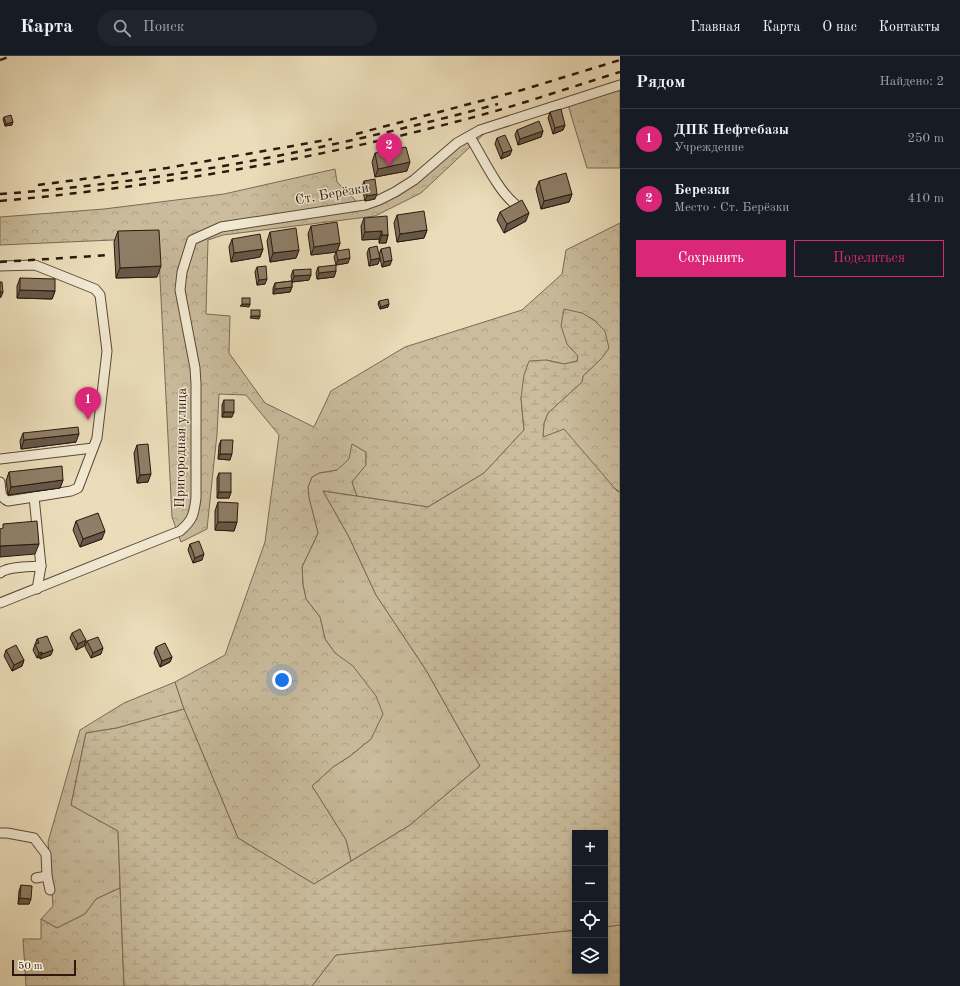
<!DOCTYPE html>
<html lang="ru">
<meta charset="utf-8">
<style>
body{margin:0;font-family:"Old Standard TT",serif;background:#20242c;color:#f1f3f6}
.controls{position:absolute;right:12px;bottom:12px;display:grid;overflow:hidden;border-radius:0px;box-shadow:0 2px 6px #0003}
.controls button{width:36px;height:36px;display:grid;place-items:center;padding:0;border:0;border-bottom:1px solid #363941;background:#171b24;color:#f1f3f6;font:20px sans-serif}
.scale{position:absolute;left:12px;bottom:10px;width:64px;box-sizing:border-box;padding-left:4px;border:2px solid #2b180e;border-top:0;font-size:11px;line-height:14px;white-space:nowrap;color:#2b180e;-webkit-text-stroke:3px #f2e9d2;paint-order:stroke}
.you{position:absolute;left:282px;top:624px;width:14px;height:14px;margin:-10px;border:3px solid #fff;border-radius:50%;background:#1a73e8;box-shadow:0 0 0 6px #1a73e833}
.badge{display:grid;place-items:center;width:26px;height:26px;border-radius:50%;background:#db2777;color:#fff;font-size:13px;font-weight:700}
.pin{position:absolute;translate:-50% -33px;filter:drop-shadow(0 1px 2px #0008)}
.pin::after{content:'';position:absolute;top:21px;width:14px;height:12px;background:inherit;clip-path:polygon(0 0,100% 0,50% 100%)}
.list{margin:0;padding:0;list-style:none}
h2{display:flex;justify-content:space-between;align-items:center;height:52px;margin:0;padding:0 16px;font-size:17px}
h2 small{font-size:13px;font-weight:400;color:#9ea1a6}
.list li{display:grid;grid-template-columns:26px 1fr auto;gap:12px;align-items:center;box-sizing:border-box;height:60px;padding:0 16px;border-top:1px solid #363941}
.list b{display:block;font-size:15px;white-space:nowrap}
.list p{margin:0;font-size:13px;white-space:nowrap;color:#9ea1a6}
.list em{font-size:13px;font-style:normal;color:#9ea1a6}
.actions{display:flex;gap:8px;padding:12px 16px}
.actions a{flex:1;padding:9px 0;border:1px solid #db2777;border-radius:0px;text-align:center;font-size:14px;color:#db2777}
.actions .main{background:#db2777;color:#fff}
.icon{flex:none;width:22px;height:22px;fill:none;stroke:currentColor;stroke-width:2;stroke-linecap:round;stroke-linejoin:round}
.map{position:relative;flex:none;width:620px;height:930px;overflow:hidden}
header{display:flex;align-items:center;gap:24px;box-sizing:border-box;height:56px;padding:0 20px;background:#171b24;border-bottom:1px solid #363941}
header strong{font-size:19px}
nav{display:flex;gap:22px;margin-inline-start:auto;font-size:14px}
.search{width:280px;height:36px;background:#20242c;display:flex;align-items:center;gap:10px;box-sizing:border-box;padding:0 14px;border-radius:22px;color:#9ea1a6;font-size:15px}
main{display:flex}
aside{flex:1;background:#171b24}
.map>svg:first-child{display:block}
.grass{fill:url(#grass-tufts);stroke:#7a6a56}
.forest{fill:url(#forest-crowns);stroke:#7a6a56}
.wetland{fill:url(#wetland-marsh);stroke:#7a6a56}
.lines{fill:none;stroke-linecap:round;stroke-linejoin:round}
.minor-casing{stroke:#5b4939;stroke-width:11}
.minor{stroke:#f2e9d2;stroke-width:9}
.rail{stroke:#2b180e;stroke-width:2.5;stroke-dasharray:7 7;stroke-linecap:butt}
.wall{fill:#7b6c59;stroke:#2b180e}
.shaded-wall{fill:#645848;stroke:#2b180e}
.building{fill:#8f7e67;stroke:#2b180e}
.labels{text-anchor:middle;dominant-baseline:central;stroke-width:3;stroke-linejoin:round;paint-order:stroke}
.street-label{font-size:14px;fill:#2b180e;stroke:#f2e9d2}
</style>
<header>
<strong>Карта</strong>
<div class="search"><svg class="icon" aria-label="search" viewBox="0 0 24 24"><circle cx="10" cy="10" r="6"/><path d="M15 15l6 6"/></svg>Поиск</div>
<nav><a>Главная</a><a>Карта</a><a>О нас</a><a>Контакты</a></nav>
</header>
<main>
<div class="map">
<svg width="620" height="930" viewBox="0 0 620 930">
<defs>
<pattern id="grass-tufts" width="24" height="20" patternUnits="userSpaceOnUse"><rect width="24" height="20" fill="#cabc9d"/><path d="M3 7l-1-3M5 7V3M7 7l1-3M15 17l-1-3M17 17v-4M19 17l1-3" fill="none" stroke="#aea186"/></pattern>
<pattern id="forest-crowns" width="20" height="18" patternUnits="userSpaceOnUse"><rect width="20" height="18" fill="#cabc9d"/><path d="M2 6a3 3 0 1 1 6 0M12 15a3 3 0 1 1 6 0" fill="none" stroke="#aea186"/></pattern>
<pattern id="wetland-marsh" width="20" height="14" patternUnits="userSpaceOnUse"><rect width="20" height="14" fill="#cabc9d"/><path d="M1 5h8M5 5V1M11 12h8M15 12V8" fill="none" stroke="#aea186"/></pattern>
</defs>
<rect width="100%" height="100%" fill="#ebddba"/>
<filter id="stains"><feTurbulence type="fractalNoise" baseFrequency=".005" numOctaves="4"/><feColorMatrix values="0 0 0 0 .2 0 0 0 0 .09 0 0 0 0 .02 0 0 0 .5 -.17"/></filter>
<radialGradient id="worn" r=".72"><stop offset=".6" stop-color="#630" stop-opacity="0"/><stop offset="1" stop-color="#630" stop-opacity=".3"/></radialGradient>
<g class="grass">
<path d="M620,33V112H587L568,49Z"/>
<path d="M351,387L366,396V409L352,426L357,440L323,435L349,481L376,539L426,614L480,710L410,769L351,805L346,784L312,730L333,711L350,700L371,683L353,611L335,597L325,583L320,561L306,543L303,529L302,511L318,477L309,442L308,431L312,421L319,417L337,414Z"/>
<path d="M175,626L184,653L117,672L86,677L71,749L118,775L120,832L96,843L85,858L57,872L41,863L53,850L48,786L80,674L124,647Z"/>
<path d="M620,869V930H312L336,899L575,874V915H605V871Z"/>
</g>
<g class="forest">
<path d="M486,76L421,137L375,160L223,179L208,184L206,258L230,260L229,297L265,347L314,371L331,335L405,291L522,254L562,218L566,194L620,167V436L543,381L544,367L548,357L582,326L583,320L602,302L567,288L578,300L577,305L564,308L546,304L521,342L524,374L484,417L428,451L357,440L352,426L366,409V396L352,388L349,403L337,414L319,417L312,421L308,431L309,442L318,477L302,511L303,529L306,543L320,561L325,583L335,597L353,610L376,640L383,658L371,683L350,700L333,711L312,730L346,784L351,805L314,828L238,782L184,653L175,626L225,599L265,486L279,379L246,339L219,338L217,378L207,473L181,486L172,461L158,182L0,189V161L104,153L224,138L335,113L337,126L363,152L459,90Z"/>
<path d="M120,832L124,930H26L23,883H41V863L57,872L85,858L96,843Z"/>
</g>
<path class="wetland" d="M564,253L582,257L594,264L605,275L609,292L602,302L583,320L582,326L548,357L544,367L543,381L564,373L617,435L620,436V869L605,871V777H575V874L336,899L312,930H124L118,775L71,749L86,677L117,672L184,653L238,782L314,828L410,769L480,710L426,614L376,539L349,481L323,435L428,451L484,417L524,374L521,342L524,319L529,305L546,304L564,308L577,305L578,300L567,288L561,270Z"/>
<g class="lines">
<defs>
<g id="minor">
<path d="M470,81C482,100 498,135 515,148"/>
<path d="M0,210L35,209L95,233L100,239L107,295L97,382L78,432L71,435L34,441L41,510L37,533"/>
<path d="M0,403L93,392"/>
<path d="M0,426C1,434 0,442 8,445L34,441"/>
<path d="M0,517C8,510 30,511 41,510"/>
<path d="M0,547L180,475C193,464 194,458 196,442V328L195,312L180,234L182,216L192,184L221,171L365,149L379,144L395,136L414,124L457,87L480,74L620,29"/>
<path d="M0,777H7L34,782L46,798L47,820L50,834"/>
<path d="M36,822L47,820"/>
</g>
</defs>
<use href="#minor" class="minor-casing"/>
<use href="#minor" class="minor"/>
<g class="rail">
<path d="M0,4L11,0"/>
<path d="M356,78L522,34L620,4"/>
<path d="M38,129L167,112L332,83"/>
<path d="M0,138C168,126 335,92 498,48"/>
<path d="M0,145C154,131 306,105 455,66C511,52 565,33 620,16"/>
<path d="M0,206L110,199"/>
</g>
</g>
<g class="wall">
<path d="M550,56L565,69L563,74L553,78L548,62Z"/>
<path d="M4,61L12,69L5,70L3,63Z"/>
<path d="M517,74L543,75L541,81L518,89L515,79Z"/>
<path d="M497,82L510,99L501,103L495,88Z"/>
<path d="M375,97L407,115L375,121L372,106Z"/>
<path d="M364,125L375,143L365,145L362,131Z"/>
<path d="M539,125L572,138L569,146L541,153L536,133Z"/>
<path d="M500,156L526,165L504,177L497,164Z"/>
<path d="M397,159L427,174L424,182L397,186L394,167Z"/>
<path d="M364,162L388,179L386,187H379V183L362,184L361,170Z"/>
<path d="M311,170L340,187L337,195L348,207L336,209L334,201L336,196L311,199L308,178Z"/>
<path d="M118,175L157,221L116,222L114,186Z"/>
<path d="M270,176L299,194L296,202L270,206L267,185Z"/>
<path d="M232,183L263,193L260,201L231,206L229,191Z"/>
<path d="M369,192L380,202L378,208L369,210L367,197Z"/>
<path d="M381,193L390,209L382,211L379,199Z"/>
<path d="M257,211L265,228L257,229L255,216Z"/>
<path d="M318,211L336,215L334,221L317,223L316,217Z"/>
<path d="M293,214L309,224L292,226V231L290,236L273,238V232L275,227L292,225L291,220Z"/>
<path d="M20,222L55,235L52,243L17,242V230Z"/>
<path d="M379,245L388,251L380,253L378,248Z"/>
<path d="M224,344L232,361H222V349Z"/>
<path d="M23,377L76,386L21,393L20,385Z"/>
<path d="M221,384L230,404L218,403L219,389Z"/>
<path d="M137,389L148,426L137,427L134,397Z"/>
<path d="M9,416L63,424L60,432L8,439L6,425Z"/>
<path d="M219,417L231,436L229,442H217V422Z"/>
<path d="M218,446L237,466L234,475L215,474V455Z"/>
<path d="M76,465L102,483L80,491L73,474Z"/>
<path d="M190,488L202,504L193,507L188,494Z"/>
<path d="M72,577L86,584L84,590L76,594L70,582Z"/>
<path d="M37,583L51,599L40,603L39,601L37,602L33,594Z"/>
<path d="M87,585L101,598L91,602L85,591Z"/>
<path d="M156,591L172,601L170,606L160,611L154,597Z"/>
<path d="M6,594L24,604L22,610L12,615L4,600Z"/>
<path d="M21,829L29,848H18L19,835Z"/>
</g>
<g class="shaded-wall">
<path d="M13,66L12,69L5,70L6,68Z"/>
<path d="M565,69L563,74L553,78L555,72Z"/>
<path d="M543,75L541,81L518,89L520,83Z"/>
<path d="M512,94L510,99L501,103L503,97Z"/>
<path d="M410,106L407,115L375,121L378,113Z"/>
<path d="M377,138L375,143L365,145L367,140Z"/>
<path d="M572,138L569,146L541,153L544,145Z"/>
<path d="M529,157L526,165L504,177L507,168Z"/>
<path d="M427,174L424,182L397,186L400,178Z"/>
<path d="M382,175L379,183L362,184L365,176Z"/>
<path d="M382,179H388L386,187H379Z"/>
<path d="M340,187L337,196L311,199L314,191Z"/>
<path d="M263,193L260,201L231,206L234,197Z"/>
<path d="M299,194L296,202L270,206L273,197Z"/>
<path d="M350,202L348,207L336,209L338,204Z"/>
<path d="M380,202L378,208L369,210L371,204Z"/>
<path d="M392,204L390,209L382,211L384,206Z"/>
<path d="M161,210L157,221L116,222L120,212Z"/>
<path d="M336,215L334,221L317,223L319,217Z"/>
<path d="M311,219L309,224L292,226L294,220Z"/>
<path d="M267,223L265,228L257,229L259,224Z"/>
<path d="M292,231L290,236L273,238L275,233Z"/>
<path d="M20,234L55,235L52,243L17,242Z"/>
<path d="M0,236H3L1,241L0,242Z"/>
<path d="M242,248H250L249,251L240,250Z"/>
<path d="M389,248L388,251L380,253L381,251Z"/>
<path d="M251,260H260L259,263L250,262Z"/>
<path d="M224,356H234L232,361H222Z"/>
<path d="M79,378L76,386L21,393L24,384Z"/>
<path d="M220,398H232L230,404L218,403Z"/>
<path d="M151,418L148,426L137,427L140,419Z"/>
<path d="M63,424L60,432L8,439L11,431Z"/>
<path d="M219,436H231L229,442H217Z"/>
<path d="M218,466H237L234,475L215,474Z"/>
<path d="M105,475L102,483L80,491L83,483Z"/>
<path d="M39,488L35,498L0,501V490Z"/>
<path d="M204,498L202,504L193,507L195,502Z"/>
<path d="M86,584L84,590L76,594L78,588Z"/>
<path d="M103,592L101,598L91,602L93,597Z"/>
<path d="M53,594L51,599L40,603L42,598Z"/>
<path d="M42,596L39,601L37,602L39,597Z"/>
<path d="M172,601L170,606L160,611L162,605Z"/>
<path d="M24,604L22,610L12,615L14,609Z"/>
<path d="M20,842L31,843L29,848H18Z"/>
</g>
<g class="building">
<path d="M561,53L565,69L555,72L550,56Z"/>
<path d="M11,59L13,66L6,68L4,61Z"/>
<path d="M539,65L543,75L520,83L517,74Z"/>
<path d="M505,79L512,94L503,97L497,82Z"/>
<path d="M406,91L410,106L378,113L375,97Z"/>
<path d="M566,117L572,138L544,145L539,125Z"/>
<path d="M375,123L377,138L367,140L364,125Z"/>
<path d="M522,144L529,157L507,168L500,156Z"/>
<path d="M424,155L427,174L400,178L397,159Z"/>
<path d="M387,160L388,179H382V175L365,176L364,162Z"/>
<path d="M337,166L340,187L314,191L311,170Z"/>
<path d="M296,172L299,194L273,197L270,176Z"/>
<path d="M159,174L161,210L120,212L118,175Z"/>
<path d="M260,178L263,193L234,197L232,183Z"/>
<path d="M377,190L380,202L371,204L369,192Z"/>
<path d="M390,191L392,204L384,206L381,193Z"/>
<path d="M349,193L350,202L338,204L336,195Z"/>
<path d="M336,209V215L319,217L318,211Z"/>
<path d="M266,210L267,223L259,224L257,211Z"/>
<path d="M311,213V219L294,220L293,214Z"/>
<path d="M20,222L55,223V235L20,234Z"/>
<path d="M292,225V231L275,233V227Z"/>
<path d="M0,226H2L3,236H0Z"/>
<rect x="242" y="242" width="8" height="6"/>
<path d="M388,243L389,248L381,251L379,245Z"/>
<rect x="251" y="254" width="9" height="6"/>
<rect x="224" y="344" width="10" height="12"/>
<path d="M78,371L79,378L24,384L23,377Z"/>
<path d="M221,384H233L232,398H220Z"/>
<path d="M148,388L151,418L140,419L137,389Z"/>
<path d="M62,410L63,424L11,431L9,416Z"/>
<rect x="219" y="417" width="12" height="19"/>
<path d="M218,446L238,447L237,466H218Z"/>
<path d="M98,457L105,475L83,483L76,465Z"/>
<path d="M37,465L39,488L0,490V473L3,472V468Z"/>
<path d="M199,485L204,498L195,502L190,488Z"/>
<path d="M80,573L86,584L78,588L72,577Z"/>
<path d="M47,580L53,594L42,598V596L39,597L35,588L39,587L37,583Z"/>
<path d="M98,581L103,592L93,597L87,585Z"/>
<path d="M165,587L172,601L162,605L156,591Z"/>
<path d="M16,589L24,604L14,609L6,594Z"/>
<path d="M21,829L32,830L31,843L20,842Z"/>
</g>
<g class="labels">
<g class="street-label">
<text transform="translate(332 138) rotate(-10)">Ст. Берёзки</text>
<text transform="translate(181 392) rotate(-89)">Пригородная улица</text>
</g>
</g>
<rect width="100%" height="100%" filter="url(#stains)"/>
<rect width="100%" height="100%" fill="url(#worn)"/>
</svg>
<div class="controls">
<button>+</button>
<button>−</button>
<button><svg class="icon" aria-label="locate" viewBox="0 0 24 24"><circle cx="12" cy="12" r="6"/><path d="M12 2v4M12 18v4M2 12h4M18 12h4"/></svg></button>
<button><svg class="icon" aria-label="layers" viewBox="0 0 24 24"><path d="M12 4l9 5-9 5-9-5zM3 14l9 5 9-5"/></svg></button>
</div>
<div class="scale">50 m</div>
<div class="you"></div>
<div class="pin badge" style="left:88px;top:364px">1</div>
<div class="pin badge" style="left:389px;top:110px">2</div>
</div>
<aside>
<h2>Рядом<small>Найдено: 2</small></h2>
<ul class="list">
<li><span class="badge">1</span><div><b>ДПК Нефтебазы</b><p>Учреждение</p></div><em>250 m</em></li>
<li><span class="badge">2</span><div><b>Березки</b><p>Место · Ст. Берёзки</p></div><em>410 m</em></li>
</ul>
<div class="actions"><a class="main">Сохранить</a><a>Поделиться</a></div>
</aside>
</main>
